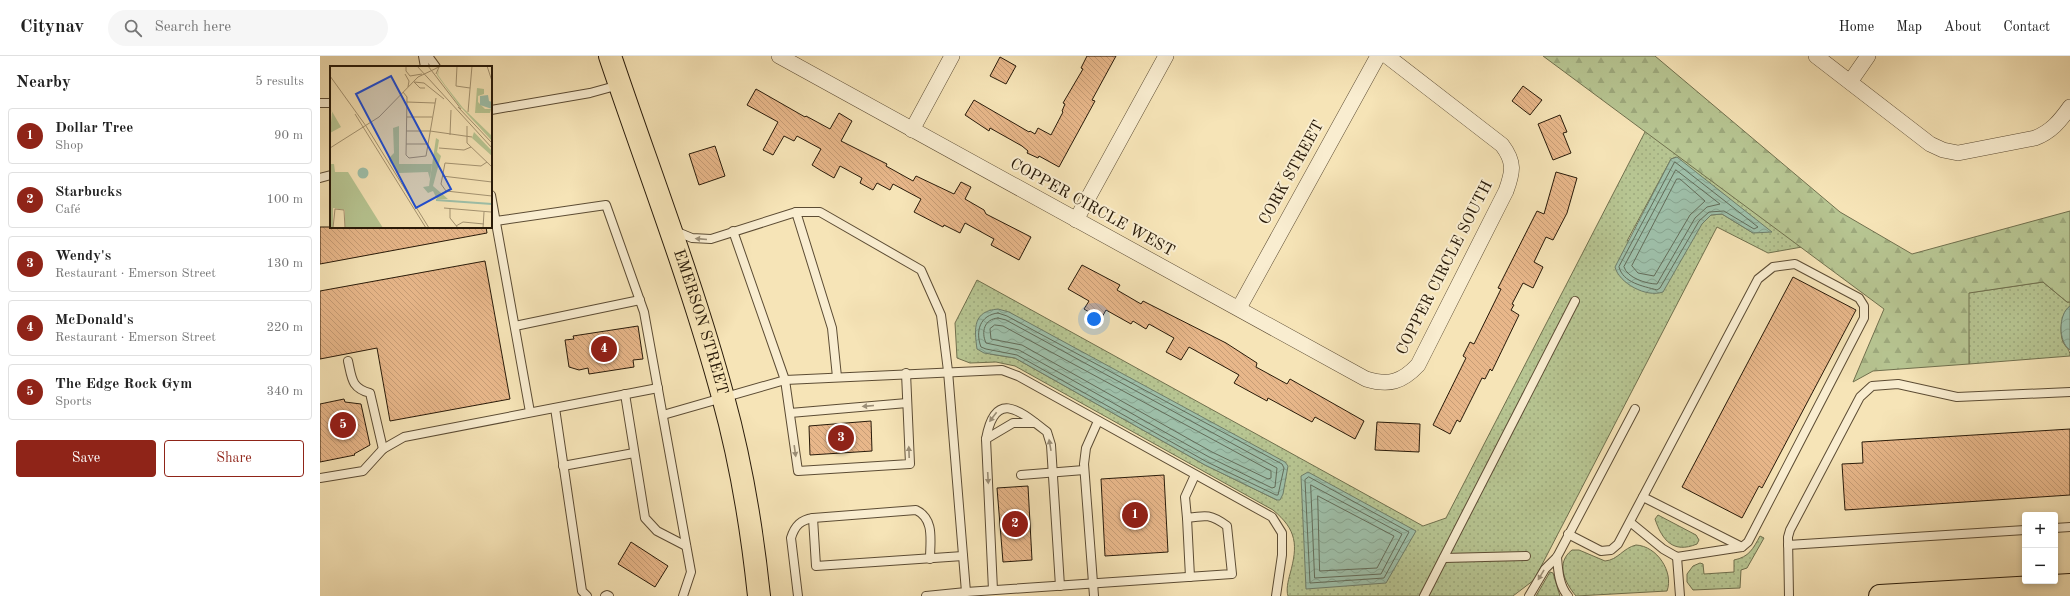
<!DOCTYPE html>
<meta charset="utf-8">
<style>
body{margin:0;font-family:"Old Standard TT",serif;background:#f6f6f6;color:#222}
.controls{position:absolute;right:12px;bottom:12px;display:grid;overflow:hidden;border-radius:4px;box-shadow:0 2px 6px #0003}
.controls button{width:36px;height:36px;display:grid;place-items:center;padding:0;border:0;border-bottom:1px solid #e0e0e0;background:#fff;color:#222;font:20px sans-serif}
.you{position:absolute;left:774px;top:263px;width:14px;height:14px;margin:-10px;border:3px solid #fff;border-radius:50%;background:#1a73e8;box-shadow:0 0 0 6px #1a73e833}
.badge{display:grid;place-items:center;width:26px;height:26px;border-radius:50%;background:#8f2418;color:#fff;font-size:13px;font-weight:700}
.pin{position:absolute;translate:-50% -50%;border:2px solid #fff;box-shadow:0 1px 4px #0006}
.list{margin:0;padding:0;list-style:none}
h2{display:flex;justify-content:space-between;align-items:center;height:52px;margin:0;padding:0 16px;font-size:17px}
h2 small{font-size:13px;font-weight:400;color:#767676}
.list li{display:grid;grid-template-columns:26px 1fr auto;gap:12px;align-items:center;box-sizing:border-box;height:56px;margin:0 8px 8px;padding:0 8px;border:1px solid #e0e0e0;border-radius:4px}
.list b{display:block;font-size:15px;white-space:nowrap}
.list p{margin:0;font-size:13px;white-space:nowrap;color:#767676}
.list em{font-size:13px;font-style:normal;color:#767676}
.actions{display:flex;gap:8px;padding:12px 16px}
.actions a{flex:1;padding:9px 0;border:1px solid #8f2418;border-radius:4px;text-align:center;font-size:14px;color:#8f2418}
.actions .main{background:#8f2418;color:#fff}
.icon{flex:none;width:22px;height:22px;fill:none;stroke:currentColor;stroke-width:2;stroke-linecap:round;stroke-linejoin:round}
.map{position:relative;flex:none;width:1750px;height:540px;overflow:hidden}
header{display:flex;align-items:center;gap:24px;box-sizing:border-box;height:56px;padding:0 20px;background:#fff;border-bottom:1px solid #e0e0e0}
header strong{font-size:19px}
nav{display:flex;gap:22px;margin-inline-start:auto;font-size:14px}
.search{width:280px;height:36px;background:#f6f6f6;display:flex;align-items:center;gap:10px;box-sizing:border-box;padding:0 14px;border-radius:22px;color:#767676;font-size:15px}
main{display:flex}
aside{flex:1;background:#fff}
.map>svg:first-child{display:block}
.green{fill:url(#green-dots);stroke:#70704e;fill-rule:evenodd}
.forest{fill:url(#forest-firs);stroke:#70704e}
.water{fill:url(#water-waves);stroke:#6f7d69}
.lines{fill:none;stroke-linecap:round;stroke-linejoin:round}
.shore{stroke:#636c59;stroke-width:1}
.building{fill:url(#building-back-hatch);stroke:#281a09}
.service-casing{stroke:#5c4c34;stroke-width:10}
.minor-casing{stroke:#5c4c34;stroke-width:16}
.primary-casing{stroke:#281a09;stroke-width:24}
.service{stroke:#f9edd0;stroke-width:8}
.minor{stroke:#f9edd0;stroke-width:15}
.primary{stroke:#f6e4b7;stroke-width:22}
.oneway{fill:#9b8e76}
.labels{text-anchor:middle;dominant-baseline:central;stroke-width:4;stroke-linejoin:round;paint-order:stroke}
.street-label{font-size:16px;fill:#281a09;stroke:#f9edd0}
.inset-river{fill:none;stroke:#9ebfa9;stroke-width:2}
.inset-road{fill:none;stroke:#a49371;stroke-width:1}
.view{fill:#1d4ed8;fill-opacity:0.15;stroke:#1d4ed8;stroke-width:2}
.inset-edge{fill:none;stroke:#281a09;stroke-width:2}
</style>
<header>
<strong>Citynav</strong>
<div class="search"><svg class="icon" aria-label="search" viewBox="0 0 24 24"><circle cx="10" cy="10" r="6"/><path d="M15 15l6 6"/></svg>Search here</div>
<nav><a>Home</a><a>Map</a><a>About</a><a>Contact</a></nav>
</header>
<main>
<aside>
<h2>Nearby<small>5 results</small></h2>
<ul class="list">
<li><span class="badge">1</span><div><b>Dollar Tree</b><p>Shop</p></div><em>90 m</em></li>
<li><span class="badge">2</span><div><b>Starbucks</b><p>Café</p></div><em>100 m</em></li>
<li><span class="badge">3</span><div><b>Wendy's</b><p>Restaurant · Emerson Street</p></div><em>130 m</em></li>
<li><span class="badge">4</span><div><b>McDonald's</b><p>Restaurant · Emerson Street</p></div><em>220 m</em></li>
<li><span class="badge">5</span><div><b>The Edge Rock Gym</b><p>Sports</p></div><em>340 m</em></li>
</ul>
<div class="actions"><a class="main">Save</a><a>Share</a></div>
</aside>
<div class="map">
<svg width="1750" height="540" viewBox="0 0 1750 540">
<defs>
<pattern id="green-dots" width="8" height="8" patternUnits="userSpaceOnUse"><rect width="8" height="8" fill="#b7c592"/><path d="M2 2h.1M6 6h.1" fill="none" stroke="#9da97d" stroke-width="1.8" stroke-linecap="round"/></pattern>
<pattern id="forest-firs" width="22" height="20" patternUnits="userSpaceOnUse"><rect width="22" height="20" fill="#b7c592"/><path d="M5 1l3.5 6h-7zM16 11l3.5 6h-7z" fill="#9da97d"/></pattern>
<pattern id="water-waves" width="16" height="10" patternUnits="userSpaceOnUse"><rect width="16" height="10" fill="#9ebfa9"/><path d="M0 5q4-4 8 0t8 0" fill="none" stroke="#88a490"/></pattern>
<pattern id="building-back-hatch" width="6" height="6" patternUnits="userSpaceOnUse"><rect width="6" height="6" fill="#e8b78a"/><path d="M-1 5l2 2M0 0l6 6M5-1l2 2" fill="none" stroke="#c79d76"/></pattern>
</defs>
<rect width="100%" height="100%" fill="#f6e4b7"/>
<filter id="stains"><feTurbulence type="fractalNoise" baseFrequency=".005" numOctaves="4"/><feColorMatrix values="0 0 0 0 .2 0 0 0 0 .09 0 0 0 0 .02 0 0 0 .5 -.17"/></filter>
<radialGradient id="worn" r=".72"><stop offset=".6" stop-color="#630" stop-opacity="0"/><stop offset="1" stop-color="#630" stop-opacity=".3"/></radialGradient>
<g class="green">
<path d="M1326,74L1482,191L1448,197L1397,171L1214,524L1193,540H968C966,534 968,525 970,518C978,489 977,474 953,454L695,310L676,306L650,307L637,302L635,267L657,224L1103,470L1126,462ZM1356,101L1433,177L1402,158L1391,159L1382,168L1307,185L1351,103ZM689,256L957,444L885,409L695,302L670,298Z"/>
<path d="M1723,226L1747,246H1750V250C1741,256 1739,277 1743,286C1746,292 1750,293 1750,300L1649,308L1648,237Z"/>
<path d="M1338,459L1376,479L1379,484L1377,488C1353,498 1342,484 1335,463Z"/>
<path d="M1440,480L1444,482L1427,512L1421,514L1420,532L1373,534L1367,526V518L1373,510L1380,507L1383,508L1384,518L1414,516V504C1429,501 1433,493 1440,480Z"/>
<path d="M1316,489C1337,490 1354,516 1347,535L1256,540C1245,527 1235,507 1252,494H1259L1285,505C1298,504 1303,492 1316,489Z"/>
<path d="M1230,516L1233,517L1240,540H1216Z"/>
</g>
<path class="forest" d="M1223,0H1335L1520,156L1592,198L1750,155V246H1747L1723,226L1649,237V308L1553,315L1533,326L1564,253Z"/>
<g class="water">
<path d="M1357,101L1452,176L1433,177L1402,158L1391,159L1382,168L1343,236C1326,242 1299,227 1295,211L1351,103Z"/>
<path d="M1750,250V294C1738,286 1738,258 1750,250Z"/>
<path d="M678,253L689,256L965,406L968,410L963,438L960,444H957L885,409L695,302L664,297L657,293C654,272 653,255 678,253Z"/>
<path d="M988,416L1096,475L1066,527L986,533L981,420Z"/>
</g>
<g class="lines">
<g class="shore">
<path d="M1355,106L1438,171L1434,173L1404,155L1389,156L1379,165L1340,232L1337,234C1323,230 1303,227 1299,211Z"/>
<path d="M1356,114L1400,148L1387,151L1375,162L1337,228C1327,228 1307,222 1304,211Z"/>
<path d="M1357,123H1360L1385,145L1370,159L1334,220L1318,217L1312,210Z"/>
<path d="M678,257L687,260L962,408L964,412L958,439H956L887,406L697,299L666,293L661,291C655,275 660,259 678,257Z"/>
<path d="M678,262L686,264L957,412L955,431L952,432L889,401L699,294L666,287C661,276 664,263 678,262Z"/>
<path d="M675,269L683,270L951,415V422L948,423L892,396L702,289L671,283L670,273Z"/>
<path d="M989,421L1089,476L1064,522L990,527L985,424Z"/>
<path d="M991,429L1082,478L1061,518L995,522Z"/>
<path d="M998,440L1074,480L1057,512L1000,515Z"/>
</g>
</g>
<g class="building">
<path d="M767,0H796L772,44L775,45L739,111L719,100L718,102L707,97L708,95L702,90L670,72L669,75L645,59L654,44L709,76L710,75L715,78L718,72L731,79L743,56L742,55L745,48L743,47L763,13L761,12Z"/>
<path d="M680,1L696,10L686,28L670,20Z"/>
<path d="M1203,30L1222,44L1210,59L1192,45Z"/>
<path d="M436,33L485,61L486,60L510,73L519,57L532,65L521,85L567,108L566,110L593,125L596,120L634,138L641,126L651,131L645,143L664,154L666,158L711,181L699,204L671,189L674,183L645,167L640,177L624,169L623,171L594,156L601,143L573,128L570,134L557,127L553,134L540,127L542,122L520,110L514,122L500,114L492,109L501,93L477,80L474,85L464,80L453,99L443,94L458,66L427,49Z"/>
<path d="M1240,59L1247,76L1243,77L1251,97L1233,104L1218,68Z"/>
<path d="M395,90L405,120L379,129L369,98Z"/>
<path d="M1236,116L1257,122L1247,157L1233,184L1226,181L1214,206L1223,211L1213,232L1203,227L1192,248L1194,249L1191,254L1199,259L1172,315L1170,313L1165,323L1162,322L1140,366L1137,364L1130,378L1113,369L1146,302L1143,300L1150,286L1154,288L1181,233L1178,232L1217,155L1224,158Z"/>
<path d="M0,171H166L167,177L0,208Z"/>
<path d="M165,205L190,343L70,365L57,292L0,303V235Z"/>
<path d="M762,209L800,229L797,234L821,248L823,245L906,287L937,307L936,311L967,328L970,323L1044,365L1035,383L995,361L992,366L948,342L947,345L914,327L919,319L869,291L861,304L846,296L854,282L829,268L826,273L813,265L811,268L786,254L781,263L764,253L769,245L748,233Z"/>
<path d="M1473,221L1536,254L1442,432L1439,430L1422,462L1362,431Z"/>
<path d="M318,270L323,303L313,304L314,311L269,318L268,312L259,314L249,311L245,284L254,283L253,280Z"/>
<path d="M24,343L25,346L41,348L50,389L34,398L35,399L0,406V348Z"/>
<path d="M551,365L552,395L490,399L489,370Z"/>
<path d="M1057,366L1100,368L1099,396L1055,394Z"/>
<path d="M1750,373V439L1525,454L1522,408L1543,407L1542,386Z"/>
<path d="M844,419L848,496L785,500L781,423Z"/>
<path d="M708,430L712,504L683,506L677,432Z"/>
<path d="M311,486L348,510L335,531L298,508Z"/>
</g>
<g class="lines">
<defs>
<g id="service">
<path d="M103,0L105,11"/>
<path d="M108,0L116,11"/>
<path d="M0,47H11"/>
<path d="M171,54L270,37L299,29"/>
<path d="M0,122L11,119"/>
<path d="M171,139L210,356"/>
<path d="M476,156H500L601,214L621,259L628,315L646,536L606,540"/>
<path d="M176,165L286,149L324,256L371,516L363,540"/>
<path d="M355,175L372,182L391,183L476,156L512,272L517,321"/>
<path d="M413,175L465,324L478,415L590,408L586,317"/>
<path d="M195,270L320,244"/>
<path d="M28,305C32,322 31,332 50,337L63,393"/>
<path d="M305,338L325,462L337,475L366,490"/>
<path d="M235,352L262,535L267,540"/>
<path d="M470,357L587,347"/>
<path d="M343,359L465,324L682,314L698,320L952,461L962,477V499L956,540"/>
<path d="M666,383L693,367H715"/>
<path d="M243,410L314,397"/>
<path d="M701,419L764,414"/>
<path d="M0,422L43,415L63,393L84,381L338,332"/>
<path d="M1323,441L1422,491"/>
<path d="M493,462L596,454C615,463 610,485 610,503"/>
<path d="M867,462L870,521"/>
<path d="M1735,472L1750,471"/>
<path d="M1248,478L1281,495L1291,494L1298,488L1438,223L1453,211L1475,208L1539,242L1544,250V262L1428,486L1422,491L1357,501L1343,493L1310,466"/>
<path d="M1468,489L1705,474"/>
<path d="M1237,501C1238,514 1239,530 1248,540"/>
<path d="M1357,501L1360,540"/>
<path d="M1124,502L1206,500"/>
<path d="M673,534L666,383C675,333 699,354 727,376L731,389L740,530"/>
<path d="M646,536L912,518L907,470C891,458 886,459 867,462L865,441L875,419"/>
<path d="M285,540L287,539L289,540"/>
<path d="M478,540L471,482C475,469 481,464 493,462L496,510L643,500"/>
<path d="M774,540L764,408L766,392L778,365"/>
<path d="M1104,540L1255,245"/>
<path d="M1209,540L1225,513L1237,501L1315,353"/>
<path d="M1469,540L1468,481L1470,474L1540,341L1552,330L1578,328L1637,341L1750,336"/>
</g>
<g id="minor">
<path d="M459,0L1046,323C1069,330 1082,326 1098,309L1186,135C1193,116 1195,106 1182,89L1067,0"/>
<path d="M1496,0L1610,88L1623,94L1638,97L1715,82C1731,76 1740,65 1750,51"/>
<path d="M1530,26L1548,0"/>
<path d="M592,74L632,0"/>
<path d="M756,164L846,0"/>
<path d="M919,252L1058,0"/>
</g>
<g id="primary">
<path id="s1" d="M290,0C328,113 372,226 403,341C421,406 432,473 439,540"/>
<path d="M1560,540L1750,529"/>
</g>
</defs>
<use href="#service" class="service-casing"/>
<use href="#minor" class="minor-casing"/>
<use href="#primary" class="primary-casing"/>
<use href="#service" class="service"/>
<use href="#minor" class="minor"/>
<use href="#primary" class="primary"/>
</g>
<defs><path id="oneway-solid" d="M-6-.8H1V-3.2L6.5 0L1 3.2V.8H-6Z"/></defs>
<g class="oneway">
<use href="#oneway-solid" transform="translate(381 183) rotate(-175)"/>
<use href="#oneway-solid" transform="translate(548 350) rotate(175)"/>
<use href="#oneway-solid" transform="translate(673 361) rotate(127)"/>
<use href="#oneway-solid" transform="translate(730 389) rotate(-100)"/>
<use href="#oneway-solid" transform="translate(475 395) rotate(82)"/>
<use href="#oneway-solid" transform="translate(589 396) rotate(-92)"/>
<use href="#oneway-solid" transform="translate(668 422) rotate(87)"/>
<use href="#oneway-solid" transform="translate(1221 519) rotate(121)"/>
</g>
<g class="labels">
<g class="street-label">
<text transform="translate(972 117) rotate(-61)">CORK STREET</text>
<text transform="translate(772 152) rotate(29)">COPPER CIRCLE WEST</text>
<text transform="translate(1125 212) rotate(-63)">COPPER CIRCLE SOUTH</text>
<text stroke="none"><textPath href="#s1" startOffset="281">EMERSON STREET</textPath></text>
</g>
</g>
<g transform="translate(10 10)">
<rect width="162" height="162" fill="#f6e4b7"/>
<path d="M109,3L108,9L115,19L133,42L162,70V75L128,38L107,9ZM0,42L11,61L0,67L2,46ZM69,60V98H102L100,113L98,106L69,107L60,96L59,92L64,87L63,62Z" fill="#b7c592"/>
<path d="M147,22L154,23V28L148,30V36L155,43H161L160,47H145ZM144,66L162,85V90L142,72ZM106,72L109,74L107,86L111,90L103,120L118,133H107L103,125L98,127L93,121L99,120ZM0,98H4L5,106H18L53,162H15V144L3,142V162L1,161Z" fill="#b7c592"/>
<path d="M158,29L159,35L162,36V43L150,39V30ZM27.5 107a5.5 5.5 0 1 1 11 0a5.5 5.5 0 1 1-11 0Z" fill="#9ebfa9"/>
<path class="inset-river" d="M106,134L162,138"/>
<path class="inset-road" d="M76,0V5L80,10L92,8M87,0L162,82M98,0L131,43M101,0L109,1L106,8M127,0L126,20L140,22M157,0L162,15M75,8L79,15L78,21M0,10L36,60L99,162M84,16L90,22H95M84,16L94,17L114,33M73,26L77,31L76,89L79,92L96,90L106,32M77,36L105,37M128,41L162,77M138,46L142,0M25,48L96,162M77,51H102M137,60V77L162,101M76,65H100L142,71M120,69L121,44M76,78H98M0,82L49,51L88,11L111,0M109,82L134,84L141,81M157,96L151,100L115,97L111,118L116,125L162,130M112,110L162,116M114,142L161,146M120,142V152L128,162M126,160L133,156L154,158M3,162L5,143L14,144L15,162M153,162L154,146"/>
<path class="view" d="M61,10L121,123L86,142L26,28Z"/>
<rect width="162" height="162" class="inset-edge"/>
</g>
<rect width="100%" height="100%" filter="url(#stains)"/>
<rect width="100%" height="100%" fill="url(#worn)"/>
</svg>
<div class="controls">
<button>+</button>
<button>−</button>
</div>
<div class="you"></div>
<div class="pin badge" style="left:815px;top:459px">1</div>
<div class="pin badge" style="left:695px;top:468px">2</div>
<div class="pin badge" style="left:521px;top:382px">3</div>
<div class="pin badge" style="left:284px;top:293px">4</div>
<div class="pin badge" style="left:23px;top:369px">5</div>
</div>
</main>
